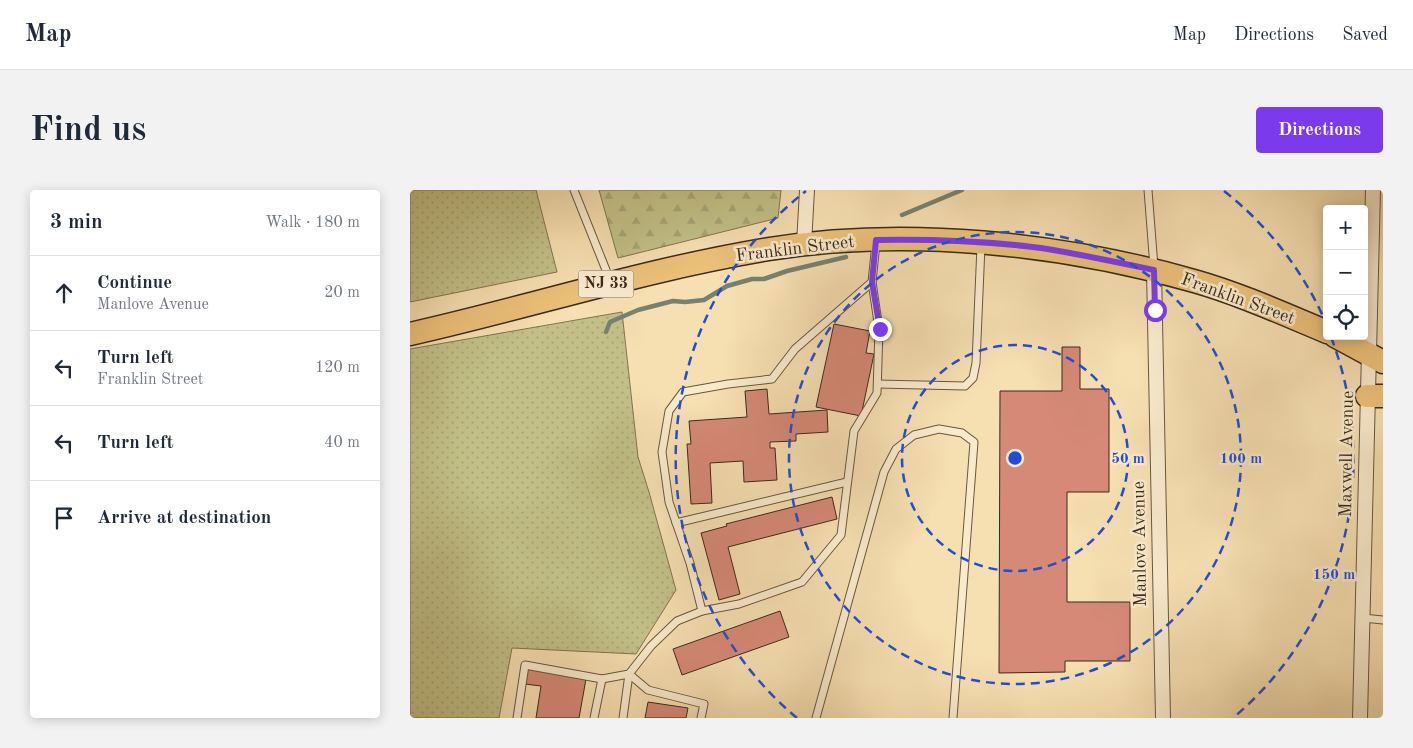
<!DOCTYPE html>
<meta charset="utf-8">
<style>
body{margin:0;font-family:"Old Standard TT",serif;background:#f2f2f3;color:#1f2937}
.controls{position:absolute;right:15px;top:15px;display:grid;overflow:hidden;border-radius:5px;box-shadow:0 2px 12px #0003}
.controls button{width:45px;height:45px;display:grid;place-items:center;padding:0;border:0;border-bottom:1px solid #e0e1e3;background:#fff;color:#1f2937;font:25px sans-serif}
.stop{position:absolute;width:15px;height:15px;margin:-11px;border:4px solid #7c3aed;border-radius:50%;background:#fff}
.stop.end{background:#7c3aed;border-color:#fff;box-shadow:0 1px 5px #0008}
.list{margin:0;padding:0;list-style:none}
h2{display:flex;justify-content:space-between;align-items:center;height:65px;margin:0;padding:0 20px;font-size:21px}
h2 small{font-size:16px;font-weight:400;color:#747a83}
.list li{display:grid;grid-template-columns:32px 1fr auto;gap:15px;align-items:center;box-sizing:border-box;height:75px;padding:0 20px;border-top:1px solid #e0e1e3}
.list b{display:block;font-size:19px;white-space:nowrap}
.list p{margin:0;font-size:16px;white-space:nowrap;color:#747a83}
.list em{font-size:16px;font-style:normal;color:#747a83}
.icon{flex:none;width:28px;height:28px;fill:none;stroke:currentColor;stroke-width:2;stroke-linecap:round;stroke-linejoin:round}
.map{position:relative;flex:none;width:973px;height:528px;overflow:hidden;border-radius:5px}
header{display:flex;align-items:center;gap:30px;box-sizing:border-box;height:70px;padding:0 25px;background:#fff;border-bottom:1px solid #e0e1e3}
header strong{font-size:24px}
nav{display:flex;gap:28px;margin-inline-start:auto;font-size:18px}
.intro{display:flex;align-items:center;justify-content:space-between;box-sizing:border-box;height:120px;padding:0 30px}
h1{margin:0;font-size:35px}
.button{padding:12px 22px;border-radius:5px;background:#7c3aed;color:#fff;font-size:18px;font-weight:700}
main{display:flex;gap:30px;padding:0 30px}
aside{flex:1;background:#fff;border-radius:5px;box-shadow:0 2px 12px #0003}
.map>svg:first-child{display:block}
.grass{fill:url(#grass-dots);stroke:#7e7552}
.forest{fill:url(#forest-firs);stroke:#7e7552}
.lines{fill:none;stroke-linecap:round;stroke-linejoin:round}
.stream{stroke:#758272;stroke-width:4.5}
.building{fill:#d68977;stroke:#392a1d}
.service-casing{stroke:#685742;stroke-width:9}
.minor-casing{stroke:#685742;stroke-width:16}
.primary-casing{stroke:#392a1d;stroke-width:25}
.service{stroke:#f9eacc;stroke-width:7}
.minor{stroke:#f9eacc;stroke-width:14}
.primary{stroke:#ebc078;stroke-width:22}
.route{stroke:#7c3aed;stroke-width:6}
.ring{fill:none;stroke:#1d4ed8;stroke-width:2.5;stroke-dasharray:9 6}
.labels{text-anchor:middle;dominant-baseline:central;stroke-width:5;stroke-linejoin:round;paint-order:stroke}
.shield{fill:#f9eacc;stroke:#736452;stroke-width:1}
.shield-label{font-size:16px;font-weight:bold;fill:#392a1d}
.street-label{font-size:18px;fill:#392a1d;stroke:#f9eacc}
.centre{fill:#1d4ed8;stroke:#f9eacc;stroke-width:2.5}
.ring-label{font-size:15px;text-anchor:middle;font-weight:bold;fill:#1d4ed8;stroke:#f9eacc;stroke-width:5;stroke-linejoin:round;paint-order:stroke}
</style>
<header>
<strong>Map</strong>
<nav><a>Map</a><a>Directions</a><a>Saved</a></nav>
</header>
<div class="intro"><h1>Find us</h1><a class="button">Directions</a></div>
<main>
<aside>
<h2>3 min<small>Walk · 180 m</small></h2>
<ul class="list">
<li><svg class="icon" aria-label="ahead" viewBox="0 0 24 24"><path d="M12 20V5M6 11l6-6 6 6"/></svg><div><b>Continue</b><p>Manlove Avenue</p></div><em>20 m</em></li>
<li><svg class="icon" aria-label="left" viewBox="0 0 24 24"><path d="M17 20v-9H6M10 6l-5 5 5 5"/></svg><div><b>Turn left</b><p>Franklin Street</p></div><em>120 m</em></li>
<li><svg class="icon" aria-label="left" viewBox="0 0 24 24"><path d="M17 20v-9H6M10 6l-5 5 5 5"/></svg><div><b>Turn left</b></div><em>40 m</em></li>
<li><svg class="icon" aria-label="arrive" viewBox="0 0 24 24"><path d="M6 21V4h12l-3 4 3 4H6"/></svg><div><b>Arrive at destination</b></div></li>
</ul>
</aside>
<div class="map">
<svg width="973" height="528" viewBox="0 0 973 528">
<defs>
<pattern id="grass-dots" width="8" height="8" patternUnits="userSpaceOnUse" patternTransform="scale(1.25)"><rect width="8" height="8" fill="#c2c088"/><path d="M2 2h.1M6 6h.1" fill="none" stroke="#a7a575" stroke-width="1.8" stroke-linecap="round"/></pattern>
<pattern id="forest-firs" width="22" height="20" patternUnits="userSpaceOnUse" patternTransform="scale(1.25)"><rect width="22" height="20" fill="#c2c088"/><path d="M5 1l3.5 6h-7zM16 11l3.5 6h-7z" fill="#a7a575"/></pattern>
</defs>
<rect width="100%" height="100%" fill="#f6dfb1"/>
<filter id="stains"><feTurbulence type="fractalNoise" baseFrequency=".004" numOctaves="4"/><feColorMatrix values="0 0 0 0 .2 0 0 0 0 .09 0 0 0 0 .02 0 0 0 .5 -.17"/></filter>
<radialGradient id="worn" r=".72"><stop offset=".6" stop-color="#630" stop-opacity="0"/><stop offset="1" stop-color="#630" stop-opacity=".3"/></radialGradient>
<g class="grass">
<path d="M0,0H126L147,82L0,112Z"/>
<path d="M212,122L228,267L239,302L266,400L226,464L102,458L89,528H0V159Z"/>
</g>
<path class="forest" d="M189,0H371L368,28L208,68Z"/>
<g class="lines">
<g class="stream">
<path d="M492,25L552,0"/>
<path d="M196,142L200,132L228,120L263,111L275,112L294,110L317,96L342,89H354L377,81L436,67"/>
</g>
</g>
<g class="building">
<path d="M424,134L460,141L456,163L464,164L451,226L406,217Z"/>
<path d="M652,157H670V199H699V302H657V412H720V471H655V482L589,483L590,201H652Z"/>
<path d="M357,199L359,224L417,220L418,242L386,244V251L360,252V258H365L367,290L334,292L333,271L300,273L302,313L281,314L277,254H281L279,231L337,227L335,201Z"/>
<path d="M422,307L427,329L318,357L330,404L309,410L291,343L317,336L316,334Z"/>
<path d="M370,421L379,447L272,485L263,459Z"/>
<path d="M118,479L176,489L169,528H126L131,496L115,494Z"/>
<path d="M238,512L278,518L276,528H235Z"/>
</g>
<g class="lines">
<defs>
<g id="service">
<path d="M164,0L200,90"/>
<path d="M738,0L744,77"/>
<path d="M468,194L555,196L563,188L566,173L571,56"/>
<path d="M266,333L437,292"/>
<path d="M292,421L329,414L392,392L431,345L444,241L467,203L469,139L462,92"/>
<path d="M953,428L973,430"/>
<path d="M219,484L238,500L294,514L291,528"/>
<path d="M107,528L115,475L192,489L219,484L241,456L267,431L292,421L280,373L259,312L252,262L259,221L273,202L318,194L362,189L385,159L462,92L466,53"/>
<path d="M184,528L192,489"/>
<path d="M213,528L219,484"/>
<path d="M406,528L474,282L486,259L504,245L529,239L552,243L564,252L543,528"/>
</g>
<g id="minor">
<path d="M394,54L397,0"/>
<path d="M744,80L753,528"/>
<path d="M950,528L963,0"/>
</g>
<g id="primary">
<path d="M0,144C120,117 237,79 359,59C496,37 651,53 784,91C830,104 874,124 917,142"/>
<path d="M925,146L973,172"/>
<path d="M957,206H973"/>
</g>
</defs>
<use href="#service" class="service-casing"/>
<use href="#minor" class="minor-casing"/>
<use href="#primary" class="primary-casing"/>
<use href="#service" class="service"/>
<use href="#minor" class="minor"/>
<use href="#primary" class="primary"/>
</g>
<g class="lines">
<path class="route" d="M470,139L462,92L466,50C521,49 577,51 631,58C669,64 706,72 744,80L745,120"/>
</g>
<g class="ring">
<circle cx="605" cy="268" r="113"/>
<circle cx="605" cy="268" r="226"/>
<path d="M387 528A339 339 0 0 1 396 1M814 1A339 339 0 0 1 916 133M921 147A339 339 0 0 1 823 528"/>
</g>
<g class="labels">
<rect class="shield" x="168.5" y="80.5" width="55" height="27" rx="4"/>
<g class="shield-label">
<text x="196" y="94">NJ 33</text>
</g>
<g class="street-label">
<text transform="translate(385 59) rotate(-7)">Franklin Street</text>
<text transform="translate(828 109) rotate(20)">Franklin Street</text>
<text transform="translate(937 264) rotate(-89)">Maxwell Avenue</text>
<text transform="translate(730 354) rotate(-91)">Manlove Avenue</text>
</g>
</g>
<circle cx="605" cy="268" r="8" class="centre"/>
<g class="ring-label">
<text x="718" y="273">50 m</text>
<text x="831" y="273">100 m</text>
<text x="924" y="389">150 m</text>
</g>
<rect width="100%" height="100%" filter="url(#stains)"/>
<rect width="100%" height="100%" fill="url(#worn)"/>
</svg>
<div class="controls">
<button>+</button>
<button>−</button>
<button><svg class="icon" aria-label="locate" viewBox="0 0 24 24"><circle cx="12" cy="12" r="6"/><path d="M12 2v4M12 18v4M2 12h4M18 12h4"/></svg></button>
</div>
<div class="stop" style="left:745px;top:120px"></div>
<div class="stop end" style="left:470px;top:139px"></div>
</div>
</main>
